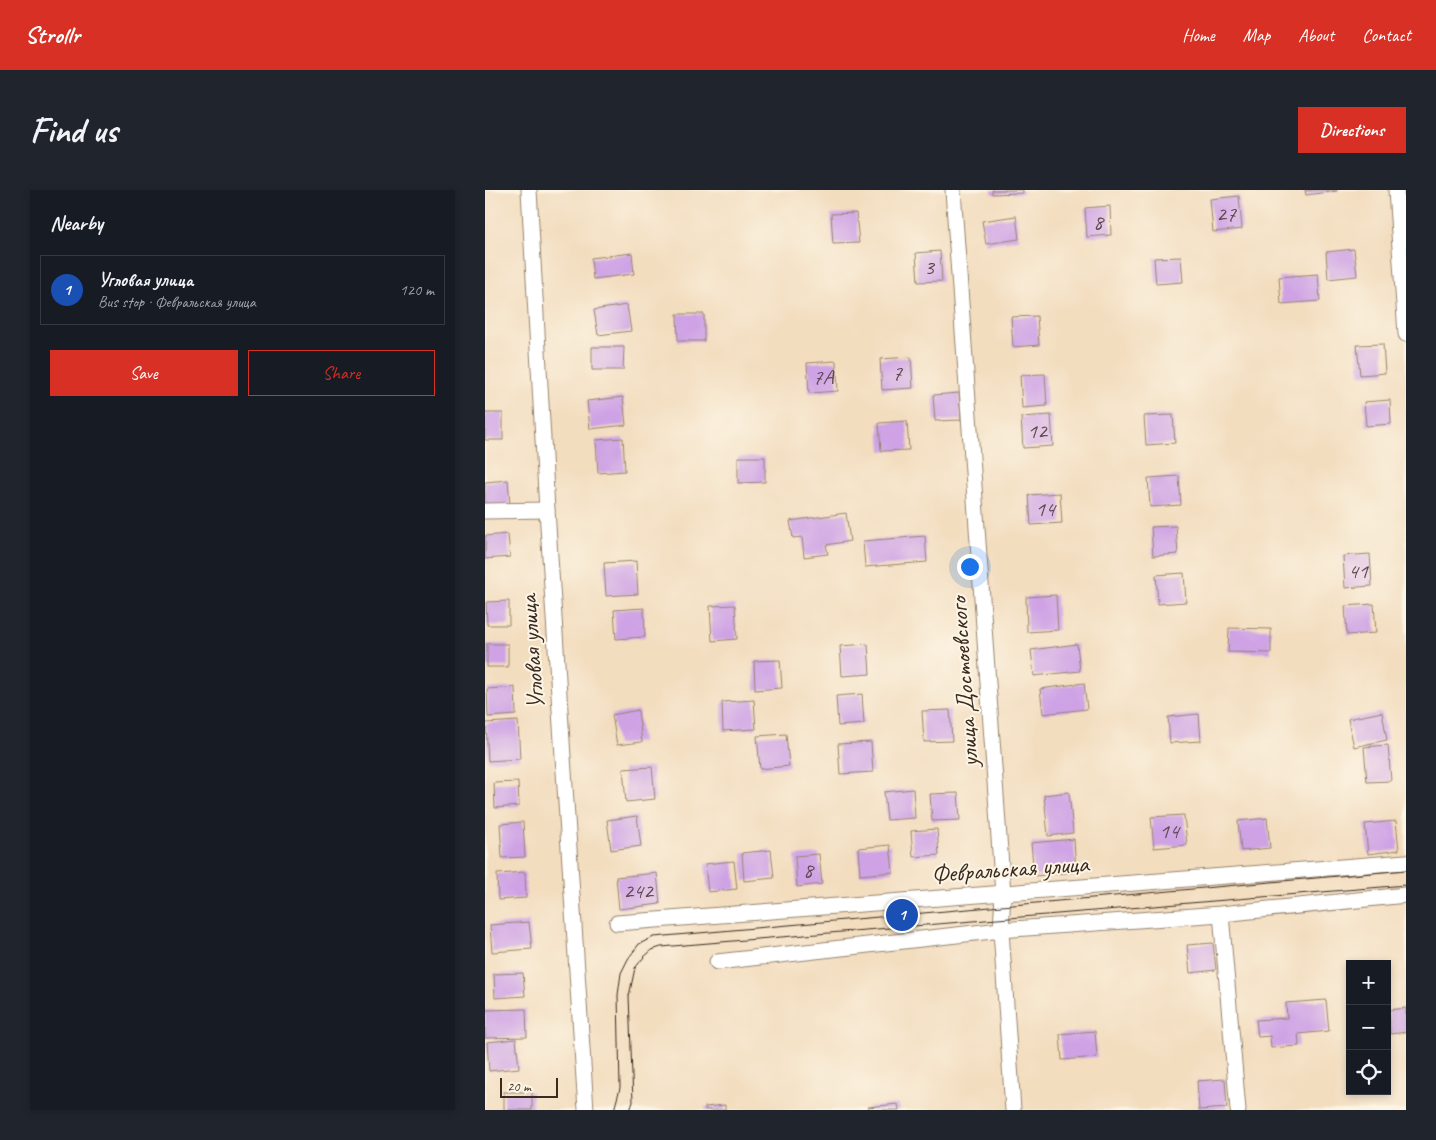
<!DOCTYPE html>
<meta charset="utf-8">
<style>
body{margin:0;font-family:Caveat,sans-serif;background:#20242c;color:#f1f3f6}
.controls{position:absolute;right:15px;bottom:15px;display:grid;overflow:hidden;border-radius:0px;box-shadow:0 2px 8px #0003}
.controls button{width:45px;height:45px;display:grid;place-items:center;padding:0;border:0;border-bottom:1px solid #363941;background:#171b24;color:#f1f3f6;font:25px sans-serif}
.scale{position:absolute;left:15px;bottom:12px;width:58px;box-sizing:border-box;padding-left:5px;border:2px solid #3b2a1e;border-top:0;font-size:14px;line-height:18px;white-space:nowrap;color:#3b2a1e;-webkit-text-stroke:4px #fcf5e5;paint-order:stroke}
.you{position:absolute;left:484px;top:376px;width:18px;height:18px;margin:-12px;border:4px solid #fff;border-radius:50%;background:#1a73e8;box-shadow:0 0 0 8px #1a73e833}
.badge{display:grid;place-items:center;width:32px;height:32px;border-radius:50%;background:#d93025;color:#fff;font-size:16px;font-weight:700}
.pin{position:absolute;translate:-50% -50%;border:2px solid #fff;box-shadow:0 1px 5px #0006}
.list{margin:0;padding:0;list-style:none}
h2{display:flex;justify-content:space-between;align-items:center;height:65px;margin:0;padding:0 20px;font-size:21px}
h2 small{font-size:16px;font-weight:400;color:#9ea1a6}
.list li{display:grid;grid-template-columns:32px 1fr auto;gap:15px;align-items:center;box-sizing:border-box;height:70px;margin:0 10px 10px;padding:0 10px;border:1px solid #363941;border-radius:0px}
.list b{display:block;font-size:19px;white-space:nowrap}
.list p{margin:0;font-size:16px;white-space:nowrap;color:#9ea1a6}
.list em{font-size:16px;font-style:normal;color:#9ea1a6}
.actions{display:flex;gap:10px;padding:15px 20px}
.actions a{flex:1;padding:11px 0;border:1px solid #d93025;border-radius:0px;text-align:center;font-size:18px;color:#d93025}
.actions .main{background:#d93025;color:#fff}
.icon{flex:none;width:28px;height:28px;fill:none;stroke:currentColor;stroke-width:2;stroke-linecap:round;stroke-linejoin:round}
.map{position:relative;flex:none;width:921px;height:920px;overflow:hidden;border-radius:0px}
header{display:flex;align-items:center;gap:30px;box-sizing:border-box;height:70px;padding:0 25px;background:#d93025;color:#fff}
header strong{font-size:24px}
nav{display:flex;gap:28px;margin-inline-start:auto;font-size:18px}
.intro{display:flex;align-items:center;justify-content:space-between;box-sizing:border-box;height:120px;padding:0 30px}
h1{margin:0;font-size:35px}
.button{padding:12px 22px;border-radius:0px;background:#d93025;color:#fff;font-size:18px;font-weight:700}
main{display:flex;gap:30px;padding:0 30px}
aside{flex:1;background:#171b24;border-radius:0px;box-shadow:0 2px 8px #0003}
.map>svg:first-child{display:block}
.building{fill:#cea2e5}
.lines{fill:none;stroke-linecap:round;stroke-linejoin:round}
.minor-casing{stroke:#97846e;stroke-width:17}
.minor{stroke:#fff;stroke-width:15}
.tram{stroke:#3b2a1e;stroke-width:1}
.labels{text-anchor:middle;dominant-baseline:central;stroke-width:4;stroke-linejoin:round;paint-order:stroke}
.number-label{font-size:22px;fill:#604850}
.street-label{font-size:25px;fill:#3b2a1e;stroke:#fcf5e5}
</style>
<header>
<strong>Strollr</strong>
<nav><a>Home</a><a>Map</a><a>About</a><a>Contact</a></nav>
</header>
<div class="intro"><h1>Find us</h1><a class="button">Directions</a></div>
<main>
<aside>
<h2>Nearby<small></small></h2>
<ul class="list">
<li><span class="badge" style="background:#1a4fb4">1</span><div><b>Угловая улица</b><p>Bus stop · Февральская улица</p></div><em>120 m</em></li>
</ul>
<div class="actions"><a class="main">Save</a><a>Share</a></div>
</aside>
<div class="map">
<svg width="921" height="920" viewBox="0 0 921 920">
<rect width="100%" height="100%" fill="#fcf5e5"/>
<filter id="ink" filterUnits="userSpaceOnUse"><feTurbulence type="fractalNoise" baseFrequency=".02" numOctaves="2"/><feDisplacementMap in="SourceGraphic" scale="10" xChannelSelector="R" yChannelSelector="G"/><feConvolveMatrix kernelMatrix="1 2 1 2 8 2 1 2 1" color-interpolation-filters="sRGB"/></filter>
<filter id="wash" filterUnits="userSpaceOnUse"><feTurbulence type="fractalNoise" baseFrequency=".0096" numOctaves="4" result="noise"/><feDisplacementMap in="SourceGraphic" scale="20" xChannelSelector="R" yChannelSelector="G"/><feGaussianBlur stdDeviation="1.12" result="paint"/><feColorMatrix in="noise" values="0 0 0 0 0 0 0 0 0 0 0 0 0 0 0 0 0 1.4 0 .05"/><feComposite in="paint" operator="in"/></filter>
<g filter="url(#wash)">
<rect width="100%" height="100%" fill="#f3ddbf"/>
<g id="blocks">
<g class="building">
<path d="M507,0H538V3L507,4Z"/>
<path d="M820,0H852V1L821,5Z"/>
<path d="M754,6L757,39L728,42L725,9Z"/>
<path d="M625,16L626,45L602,47L600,18Z"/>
<path d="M371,23L374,53L348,54L346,24Z"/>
<path d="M531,26L534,49L501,54L497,31Z"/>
<path d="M869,59L872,86L843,89L841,62Z"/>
<path d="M455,61L457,91L433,92L431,63Z"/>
<path d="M147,63L149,84L108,89L106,68Z"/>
<path d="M696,67L698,92L671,94L669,68Z"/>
<path d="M833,84L835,111L796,114L794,87Z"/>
<path d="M142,115L146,141L113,145L109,120Z"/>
<path d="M192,124H219V151H193Z"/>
<path d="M552,126L554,155L528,157L526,127Z"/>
<path d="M898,154L900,183L875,185L872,155Z"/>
<path d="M107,157H139L138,180H107Z"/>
<path d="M426,167L428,198L397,200L395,169Z"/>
<path d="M351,171L353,201L324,203L322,173Z"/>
<path d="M560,184L562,216L537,218L535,185Z"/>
<path d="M474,203L476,230L450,231L448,205Z"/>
<path d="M138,207L141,235L105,239L102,211Z"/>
<path d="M905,210L906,234L881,236L879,212Z"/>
<rect x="0" y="223" width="18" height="27"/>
<path d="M566,225L568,256L538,258L536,227Z"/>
<path d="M688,225L690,253L661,255L659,226Z"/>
<path d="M422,231L424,260L396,261L394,233Z"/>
<path d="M138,248L140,281L113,283L111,250Z"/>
<path d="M253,267H280V292L253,293Z"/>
<path d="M694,286L696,315L665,317L663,288Z"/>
<path d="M23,290L25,315L0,317V292Z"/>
<path d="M575,303L577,333L546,335L544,305Z"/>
<path d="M361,323L365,351L341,355L343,364L319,367L317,347L308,348L305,331Z"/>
<path d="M691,336L693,364L668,366L666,337Z"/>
<path d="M23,344L25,367L0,369V346Z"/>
<path d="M440,346L442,372L380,377L378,351Z"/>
<path d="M885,364L887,396L860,398L858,366Z"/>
<path d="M151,371L153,404L121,406L119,373Z"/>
<path d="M699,383L701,412L673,414L671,385Z"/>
<path d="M571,405L573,440L542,442L541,407Z"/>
<path d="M24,411V435H2L1,412Z"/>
<path d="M889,414L891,443L862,445L860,416Z"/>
<path d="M250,415L252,449L227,451L225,416Z"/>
<path d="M159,418L160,447L131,449L129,420Z"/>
<path d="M744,438L786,439V463L743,462Z"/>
<rect x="2" y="454" width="21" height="23"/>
<path d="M383,454L385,484L357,486L355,456Z"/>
<path d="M592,454L595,481L549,486L546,460Z"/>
<path d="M295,470L297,498L270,500L269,471Z"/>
<path d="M599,493L602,519L558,524L555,499Z"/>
<path d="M30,497L31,525L3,527L2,499Z"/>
<path d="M377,504L379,534L353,536L351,506Z"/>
<path d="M269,510L271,539L238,541L237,512Z"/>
<path d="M153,520L157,552L132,555L127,525Z"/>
<path d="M465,520L467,551L439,552L437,521Z"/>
<path d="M897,522L902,550L869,557L863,529Z"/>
<path d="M714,524L716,551L685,553L683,527Z"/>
<path d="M33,531L35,569L3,571L1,533Z"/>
<path d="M301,544L304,576L275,579L272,546Z"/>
<path d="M386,552L388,582L355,584L353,554Z"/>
<path d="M903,555L906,591L882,592L879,557Z"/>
<path d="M167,577L170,609L141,612L138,579Z"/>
<path d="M33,592L34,616L10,618L9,593Z"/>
<path d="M428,599L430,628L402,630L399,602Z"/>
<path d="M584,602L588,643L563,646L559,605Z"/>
<path d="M473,603L475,630L447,631L445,604Z"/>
<path d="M699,625L702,655L669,658L666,627Z"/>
<path d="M152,626L156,656L126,660L122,630Z"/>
<path d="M782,628L785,658L756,661L753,631Z"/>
<path d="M911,631L914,660L883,664L880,634Z"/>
<path d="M38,632L40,667L17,668L15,634Z"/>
<path d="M452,639L454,665L428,667L426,641Z"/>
<path d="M589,649L591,682L549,686L546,653Z"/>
<path d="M405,655L408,682L375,685L373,658Z"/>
<path d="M286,660L289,688L259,691L257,663Z"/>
<path d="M334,664L337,694L312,697L310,666Z"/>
<path d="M249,671L252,699L223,702L220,674Z"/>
<path d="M40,682L41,708L13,710L12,684Z"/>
<path d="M172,683L175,714L134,719L131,687Z"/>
<path d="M44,732L47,759L7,762L5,735Z"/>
<path d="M728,753L731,780L705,783L702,755Z"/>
<path d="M38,783L40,806L10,808L9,784Z"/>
<path d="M841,810L844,841L813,844L814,856L786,858L785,846L773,847L771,830L802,828L801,813Z"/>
<path d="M921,818V842L905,844L904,820Z"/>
<path d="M41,819L42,847L0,848V820Z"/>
<path d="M610,841L612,867L577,870L575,844Z"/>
<path d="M31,849L34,878L4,881L2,852Z"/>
<path d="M740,889L742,918L714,920L712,891Z"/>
<rect x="19" y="902" width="28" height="18"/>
<path d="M413,914L414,920H383V917Z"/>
<path d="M240,915V920H220V917Z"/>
</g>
</g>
</g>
<g filter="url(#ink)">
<use href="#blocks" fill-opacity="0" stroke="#97846e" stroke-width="1"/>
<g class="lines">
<defs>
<g id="minor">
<path d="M44,0L62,320L101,920"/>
<path d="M468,0L518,704L516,740L528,920"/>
<path d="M911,0L921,144"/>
<path d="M0,321L62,320"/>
<path d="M736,724L753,920"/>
<path d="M132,733L921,672"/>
<path d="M232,772L516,740L736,724L921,705"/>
</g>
</defs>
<use href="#minor" class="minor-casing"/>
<use href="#minor" class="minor"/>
<g class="tram">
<path d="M129,920L135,898L133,805L136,783L143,769L154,754L169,747L921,680"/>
<path d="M145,920L148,912L144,806L150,778L159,767L167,760L176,757L921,695"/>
</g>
</g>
</g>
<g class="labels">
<g class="number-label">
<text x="741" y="24">27</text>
<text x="613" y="32">8</text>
<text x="444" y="77">3</text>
<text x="412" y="183">7</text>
<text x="338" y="187">7А</text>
<text x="552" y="241">12</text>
<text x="560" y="319">14</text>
<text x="873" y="381">41</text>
<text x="684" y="641">14</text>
<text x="323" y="680">8</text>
<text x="153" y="701">242</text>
</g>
<g class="street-label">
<text transform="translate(47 462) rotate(-94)">Угловая улица</text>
<text transform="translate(479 492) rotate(-94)">улица Достоевского</text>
<text transform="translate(525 679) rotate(-4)">Февральская улица</text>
</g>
</g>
</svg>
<div class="controls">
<button>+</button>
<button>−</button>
<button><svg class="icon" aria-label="locate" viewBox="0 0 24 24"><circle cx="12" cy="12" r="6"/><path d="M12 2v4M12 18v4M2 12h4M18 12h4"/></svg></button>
</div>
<div class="scale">20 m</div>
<div class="you"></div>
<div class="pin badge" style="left:417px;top:725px;background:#1a4fb4">1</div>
</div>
</main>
